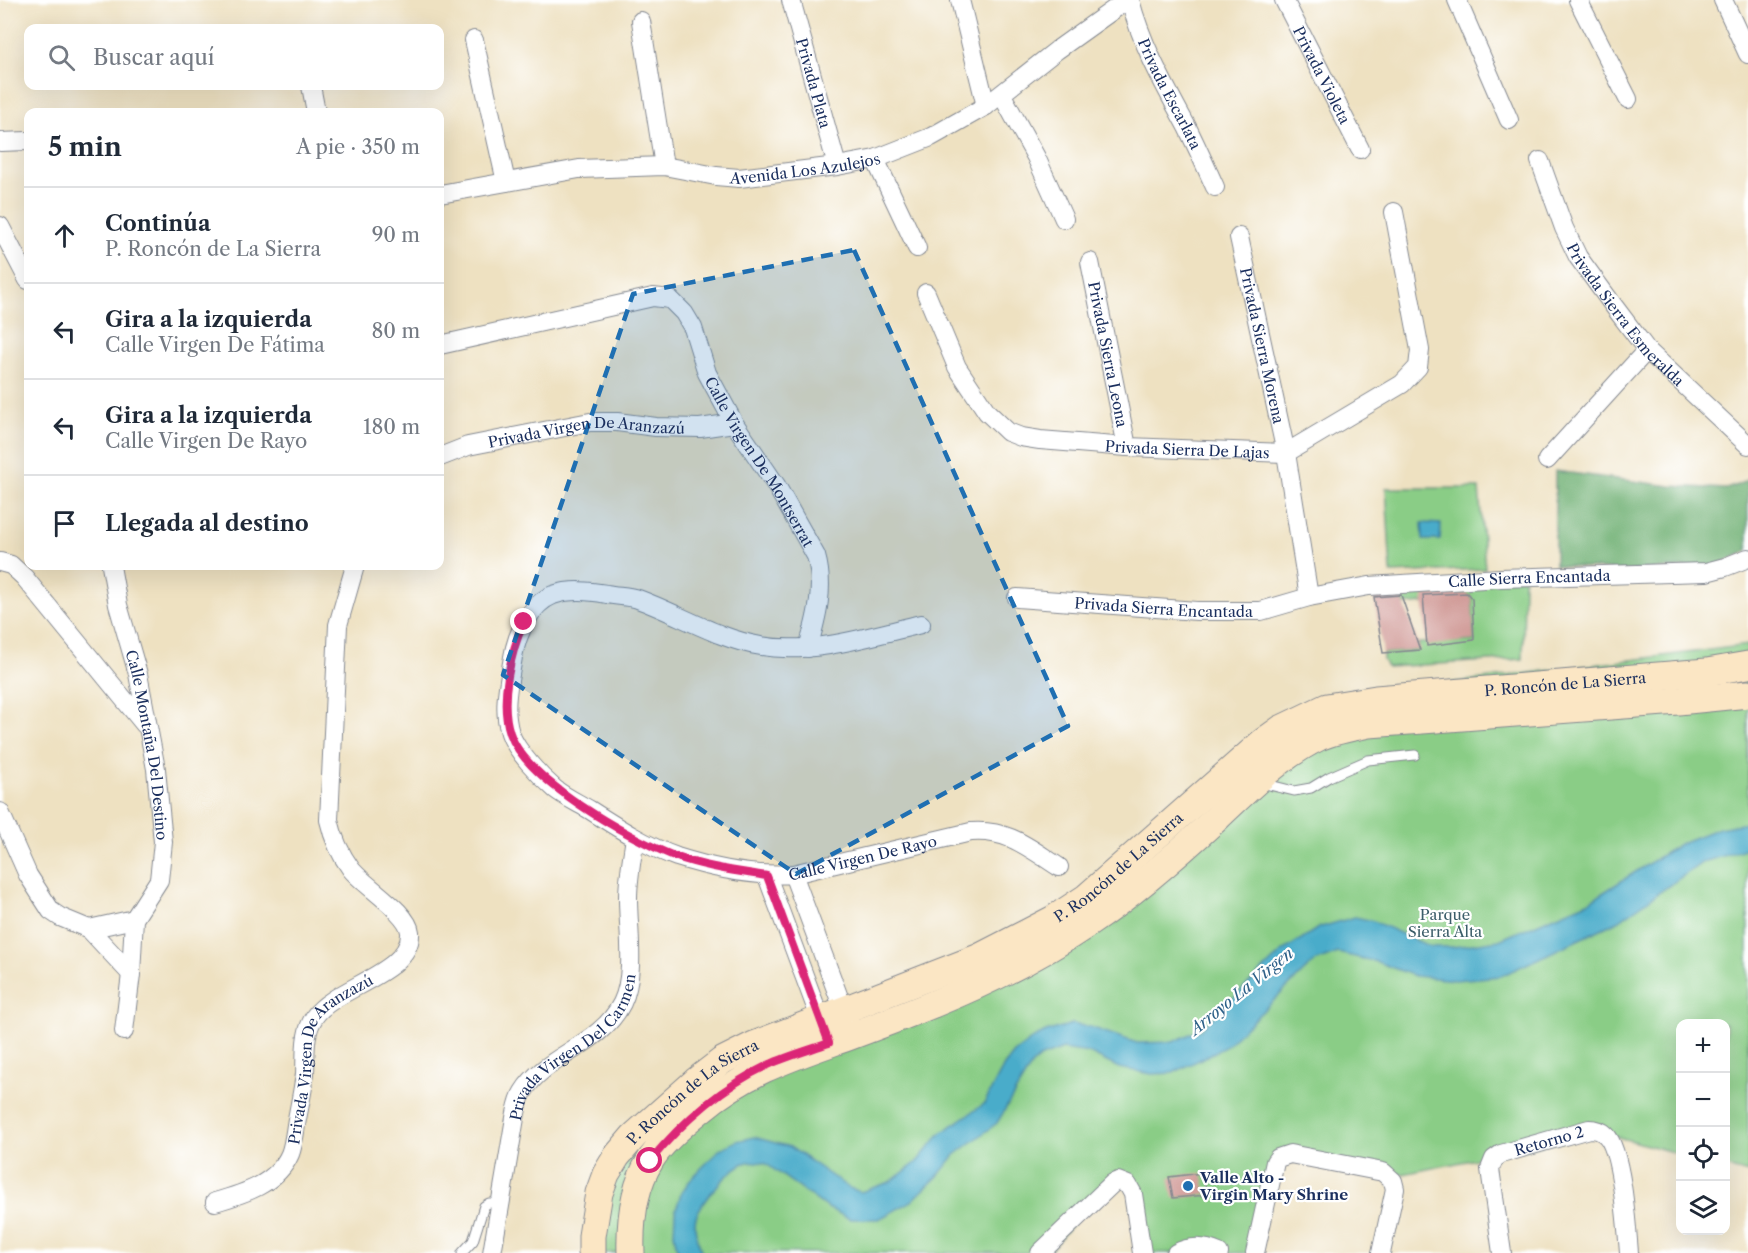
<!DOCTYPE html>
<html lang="es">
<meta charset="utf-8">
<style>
body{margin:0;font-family:"Libre Caslon Text",serif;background:#f6f6f7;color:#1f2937}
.controls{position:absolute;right:18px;bottom:18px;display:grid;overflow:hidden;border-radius:12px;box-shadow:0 6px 24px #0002}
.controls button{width:54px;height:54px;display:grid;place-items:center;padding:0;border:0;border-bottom:2px solid #e0e1e3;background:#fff;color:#1f2937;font:30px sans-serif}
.stop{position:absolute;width:18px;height:18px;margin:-14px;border:4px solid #db2777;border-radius:50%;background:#fff}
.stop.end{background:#db2777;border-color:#fff;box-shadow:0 2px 6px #0008}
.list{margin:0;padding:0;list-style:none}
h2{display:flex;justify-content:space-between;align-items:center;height:78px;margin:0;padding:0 24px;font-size:26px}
h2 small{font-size:20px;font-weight:400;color:#747a83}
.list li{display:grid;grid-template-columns:39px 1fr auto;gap:18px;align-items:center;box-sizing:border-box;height:96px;padding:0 24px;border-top:2px solid #e0e1e3}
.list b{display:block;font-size:22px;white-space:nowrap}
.list p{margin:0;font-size:20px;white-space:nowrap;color:#747a83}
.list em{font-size:20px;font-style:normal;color:#747a83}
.icon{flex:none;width:33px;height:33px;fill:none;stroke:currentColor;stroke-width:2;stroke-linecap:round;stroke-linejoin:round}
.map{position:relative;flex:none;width:1748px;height:1253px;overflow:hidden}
.search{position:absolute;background:#fff;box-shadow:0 6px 24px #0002;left:24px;top:24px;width:420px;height:66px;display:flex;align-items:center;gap:15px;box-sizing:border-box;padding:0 21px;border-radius:12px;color:#747a83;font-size:22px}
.panel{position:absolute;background:#fff;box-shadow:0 6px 24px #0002;left:24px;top:108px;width:420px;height:462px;border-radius:12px}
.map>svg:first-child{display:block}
.green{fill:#8acd86;stroke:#527e72;stroke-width:1.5}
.forest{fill:#6fb073;stroke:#457068;stroke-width:1.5}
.water{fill:#4aacca;stroke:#326e94;stroke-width:1.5}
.building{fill:#d29d9a}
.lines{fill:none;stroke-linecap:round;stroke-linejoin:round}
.lane-casing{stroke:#848890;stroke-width:11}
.street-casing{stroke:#848890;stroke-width:20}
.secondary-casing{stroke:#848890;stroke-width:29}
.lane{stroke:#fff;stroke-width:9}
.street{stroke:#fff;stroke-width:18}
.secondary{stroke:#fbe6c4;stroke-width:27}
.route{stroke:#db2777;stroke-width:8}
.marked{fill:#1f6fb2;fill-opacity:0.2;stroke:#1f6fb2;stroke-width:4.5;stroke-dasharray:12 8;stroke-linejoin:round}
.poi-dot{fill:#1f6fb2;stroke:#fff;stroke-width:2}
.labels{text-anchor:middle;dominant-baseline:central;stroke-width:4.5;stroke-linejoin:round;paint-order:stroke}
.street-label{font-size:15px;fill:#1b2f5e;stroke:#fff}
.park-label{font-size:15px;fill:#3c5e6a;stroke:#fff}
.poi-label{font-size:15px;font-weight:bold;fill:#1b2f5e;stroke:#fff;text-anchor:start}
.water-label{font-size:16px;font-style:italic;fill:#2e6189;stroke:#fff}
</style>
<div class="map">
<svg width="1748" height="1253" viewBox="0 0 1748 1253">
<rect width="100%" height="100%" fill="#fff"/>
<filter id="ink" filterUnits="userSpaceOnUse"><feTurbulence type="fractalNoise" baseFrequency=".0167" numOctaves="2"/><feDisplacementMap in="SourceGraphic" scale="12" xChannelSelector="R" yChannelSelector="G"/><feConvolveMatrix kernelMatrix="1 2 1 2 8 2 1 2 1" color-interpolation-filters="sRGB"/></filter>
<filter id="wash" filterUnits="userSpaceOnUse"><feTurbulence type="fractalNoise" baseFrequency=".008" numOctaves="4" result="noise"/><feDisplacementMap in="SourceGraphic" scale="24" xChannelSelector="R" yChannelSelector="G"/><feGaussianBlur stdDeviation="1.35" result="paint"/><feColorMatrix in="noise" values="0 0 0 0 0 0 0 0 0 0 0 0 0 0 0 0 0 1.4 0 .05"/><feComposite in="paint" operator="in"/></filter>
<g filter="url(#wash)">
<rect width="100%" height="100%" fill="#eee1c1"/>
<g class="green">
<path d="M1386,488H1479L1485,569L1391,573Z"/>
<path d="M1524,578L1523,659L1387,667L1383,660V653L1418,650L1419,643L1474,641L1472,599L1467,594L1424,603L1404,605L1397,586Z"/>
<path d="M1748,645V1173L1726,1167V1024H1680V1154L1603,1133L1389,1177L1290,1154L1272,1174L1255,1253H1144L1133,1177L1114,1173L1048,1253H594L617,1156L722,1061L1079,914L1342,697Z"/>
</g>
<path class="forest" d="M1555,471L1671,486L1726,489L1740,484L1748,479V551L1718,565L1624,571L1555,565Z"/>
<g class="water">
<path d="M1422,523L1441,524L1440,540H1423Z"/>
<path d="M1748,823V848L1703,862L1618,921L1501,976L1455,980L1415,976L1377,962L1338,953L1314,962L1225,1047L1173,1073L1152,1074L1119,1068L1089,1053L1063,1049L1039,1058L1031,1066L997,1123L955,1155L937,1177L912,1201L879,1219H850L826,1207L765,1163C757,1162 750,1160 742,1164C728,1172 701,1201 696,1217C693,1229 698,1241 702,1253H678L674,1234L675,1213L681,1193L691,1179L720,1149L737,1141L754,1137L790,1147L849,1188L861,1192L890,1182L916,1163L941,1133L984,1104L1004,1066L1014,1053L1034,1038L1046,1032L1072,1024L1090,1027L1137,1043L1173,1042L1201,1029L1283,951L1318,928L1355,917L1373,921L1431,947H1453L1499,940L1590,901L1681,843L1719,828Z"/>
</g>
<g id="blocks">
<g class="building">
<path d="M1467,593L1472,599L1474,640L1427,646L1423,595Z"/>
<path d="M1401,595L1420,650L1383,653L1374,597Z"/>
<path d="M1202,1173L1207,1195L1173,1198L1169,1177Z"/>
</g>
</g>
</g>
<g filter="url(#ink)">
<use href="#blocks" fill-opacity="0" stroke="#848890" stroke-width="1.5"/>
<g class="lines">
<defs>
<g id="lane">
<path d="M1261,783L1294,791L1311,788L1329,777L1368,760L1415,755"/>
<path d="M462,1253L473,1241L484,1206L489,1203H501"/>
</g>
<g id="street">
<path id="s1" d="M791,0L837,166"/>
<path d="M960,0L986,106"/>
<path id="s2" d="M1130,0C1142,46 1165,86 1187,127C1197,147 1206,167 1215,187"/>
<path id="s3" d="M1284,0L1360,149"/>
<path d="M1457,0L1509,120"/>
<path d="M1578,0L1628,99"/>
<path d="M1723,0L1748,54"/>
<path d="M641,21L664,166"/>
<path d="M474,40L506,182"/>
<path d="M311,86L316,112"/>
<path d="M1002,95L1036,157L1064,219"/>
<path d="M0,142L28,141"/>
<path d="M875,159L917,248"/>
<path id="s4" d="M1540,161L1564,228L1578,257L1613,305L1647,350L1748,445"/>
<path id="s5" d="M440,194L579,169L664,166L716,176L739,178L837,166L875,159L931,137L986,106L1057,50L1127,0"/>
<path d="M0,226L28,280"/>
<path id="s6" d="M1239,237L1286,453L1309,597"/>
<path id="s7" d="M1090,262L1127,447"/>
<path id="s8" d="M926,293L957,367L987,412L1008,432L1021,437L1040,440L1127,447L1286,453L1402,384L1418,367L1420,350L1394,212"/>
<path id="s9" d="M440,345L653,297L670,299L684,313L693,328L707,373L734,423L776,485L816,556C825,587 817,617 808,648"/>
<path id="s10" d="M440,457L468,446L590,422H617L656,427L700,428L734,423"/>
<path d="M1547,460L1647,350"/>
<path d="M0,562L11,565L24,577L145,725"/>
<path id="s11" d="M111,566L118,605L138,674L156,769L163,842L159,880L134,919L131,974L124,1031"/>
<path id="s12" d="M1017,598L1197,611H1261L1309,597L1369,586L1501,578L1706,572L1725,567L1748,558"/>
<path id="s13" d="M921,624C871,636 812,655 761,646C718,639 679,614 638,599C629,596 617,596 607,594C589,591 571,589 553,595C530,604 517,634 513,657C509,682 502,708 510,733C516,751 540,776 555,789C565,797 578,803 590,810C618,828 646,846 677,857C715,869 753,877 793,874L971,832C1008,829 1029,848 1059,867"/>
<path d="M0,812L28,875L51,911L60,917L89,929L131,974"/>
<path d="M793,874L847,1019"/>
<path d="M767,876L824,1029"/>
<path d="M89,929L134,919"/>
<path id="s14" d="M215,1202C243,1194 277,1184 290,1154C294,1144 295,1130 297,1119C300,1104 303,1089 305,1074C306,1054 303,1033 315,1016C335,987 413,973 410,932C408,912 364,886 351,869C340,854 333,838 329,820L338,625L355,566"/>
<path id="s15" d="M492,1253L515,1118C517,1109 518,1100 523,1092C546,1054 600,1047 622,1003C636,974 628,930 628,898C628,878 632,858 635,838"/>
<path d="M1040,1253L1113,1183L1118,1181L1128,1185L1133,1194L1142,1253"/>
<path d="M1176,1253C1190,1246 1204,1246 1219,1253"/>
<path d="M1255,1253L1275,1162L1278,1158L1290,1154L1383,1172L1393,1181L1395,1189L1381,1253"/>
<path id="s16" d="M1502,1253L1490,1169L1494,1159L1501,1154L1589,1129C1595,1129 1601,1130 1606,1135C1622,1151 1627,1228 1629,1253"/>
</g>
<g id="secondary">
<path id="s17" d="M592,1253V1236L599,1193L606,1174L617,1156L634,1136L696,1081L722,1061L754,1045L980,957L1052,920L1087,897L1263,742L1281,729L1327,707L1376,699L1707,672L1748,665"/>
<path d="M631,1253C630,1222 633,1188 650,1161C660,1143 684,1123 700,1110C749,1069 795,1056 853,1035C935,1005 1017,972 1089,923C1135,892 1178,854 1218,817C1249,788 1280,756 1319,737C1335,730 1353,727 1369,724L1678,701L1748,694"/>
</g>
</defs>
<use href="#lane" class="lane-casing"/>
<use href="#street" class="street-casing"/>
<use href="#secondary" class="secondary-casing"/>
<use href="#lane" class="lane"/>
<use href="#street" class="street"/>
<use href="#secondary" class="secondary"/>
</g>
</g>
<g class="lines" filter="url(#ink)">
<path class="route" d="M524,622C511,651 499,701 510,733C525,780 629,838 674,856C704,867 736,871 767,876L829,1043C809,1050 788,1056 768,1065C722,1087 682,1122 650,1161"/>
</g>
<path class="marked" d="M854,250L1068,726L796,874L503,675L633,294Z"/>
<circle class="poi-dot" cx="1188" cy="1186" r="6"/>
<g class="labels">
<g class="street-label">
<text stroke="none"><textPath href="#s3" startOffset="84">Privada Violeta</textPath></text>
<text stroke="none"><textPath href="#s1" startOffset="86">Privada Plata</textPath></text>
<text stroke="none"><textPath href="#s2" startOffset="102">Privada Escarlata</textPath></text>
<text stroke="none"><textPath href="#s5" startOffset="369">Avenida Los Azulejos</textPath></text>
<text stroke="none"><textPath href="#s4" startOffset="178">Privada Sierra Esmeralda</textPath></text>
<text stroke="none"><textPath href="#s6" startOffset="111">Privada Sierra Morena</textPath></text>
<text stroke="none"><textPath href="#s7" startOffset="94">Privada Sierra Leona</textPath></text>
<text stroke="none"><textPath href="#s10" startOffset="150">Privada Virgen De Aranzazú</textPath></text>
<text stroke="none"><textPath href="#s8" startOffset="344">Privada Sierra De Lajas</textPath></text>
<text stroke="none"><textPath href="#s9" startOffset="423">Calle Virgen De Montserrat</textPath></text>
<text stroke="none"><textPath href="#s12" startOffset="516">Calle Sierra Encantada</textPath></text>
<text stroke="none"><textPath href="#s12" startOffset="147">Privada Sierra Encantada</textPath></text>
<text stroke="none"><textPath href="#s17" startOffset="1192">P. Roncón de La Sierra</textPath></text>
<text stroke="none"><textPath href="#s11" startOffset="183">Calle Montaña Del Destino</textPath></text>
<text stroke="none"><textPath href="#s13" startOffset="936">Calle Virgen De Rayo</textPath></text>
<text stroke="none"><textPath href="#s17" startOffset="688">P. Roncón de La Sierra</textPath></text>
<text stroke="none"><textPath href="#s15" startOffset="232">Privada Virgen Del Carmen</textPath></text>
<text stroke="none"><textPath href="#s14" startOffset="202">Privada Virgen De Aranzazú</textPath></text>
<text stroke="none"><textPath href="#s17" startOffset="202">P. Roncón de La Sierra</textPath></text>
<text stroke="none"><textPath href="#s16" startOffset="154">Retorno 2</textPath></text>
</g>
<g class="park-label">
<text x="1445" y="914">Parque<tspan x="1445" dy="17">Sierra Alta</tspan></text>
</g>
<g class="poi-label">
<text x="1200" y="1177">Valle Alto -<tspan x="1200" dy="17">Virgin Mary Shrine</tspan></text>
</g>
<g class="water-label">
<text transform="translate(1241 991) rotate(-39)">Arroyo La Virgen</text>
</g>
</g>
</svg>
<div class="controls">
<button>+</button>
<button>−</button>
<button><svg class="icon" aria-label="locate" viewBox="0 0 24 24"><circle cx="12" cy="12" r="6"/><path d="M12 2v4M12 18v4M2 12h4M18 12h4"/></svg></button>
<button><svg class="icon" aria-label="layers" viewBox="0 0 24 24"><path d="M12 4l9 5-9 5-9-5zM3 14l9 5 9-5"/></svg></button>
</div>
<div class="stop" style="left:650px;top:1161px"></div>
<div class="stop end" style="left:524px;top:622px"></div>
<div class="search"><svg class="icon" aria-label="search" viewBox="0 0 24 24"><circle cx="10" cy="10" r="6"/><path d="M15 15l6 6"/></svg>Buscar aquí</div>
<section class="panel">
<h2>5 min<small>A pie · 350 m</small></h2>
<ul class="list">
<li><svg class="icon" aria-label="ahead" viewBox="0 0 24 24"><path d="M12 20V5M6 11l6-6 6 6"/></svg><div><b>Continúa</b><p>P. Roncón de La Sierra</p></div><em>90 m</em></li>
<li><svg class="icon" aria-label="left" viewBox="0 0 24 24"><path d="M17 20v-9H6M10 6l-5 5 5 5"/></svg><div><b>Gira a la izquierda</b><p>Calle Virgen De Fátima</p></div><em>80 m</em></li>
<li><svg class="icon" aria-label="left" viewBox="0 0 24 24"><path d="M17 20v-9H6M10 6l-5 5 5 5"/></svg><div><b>Gira a la izquierda</b><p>Calle Virgen De Rayo</p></div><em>180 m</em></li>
<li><svg class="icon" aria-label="arrive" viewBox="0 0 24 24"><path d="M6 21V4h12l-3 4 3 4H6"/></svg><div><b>Llegada al destino</b></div></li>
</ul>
</section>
</div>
